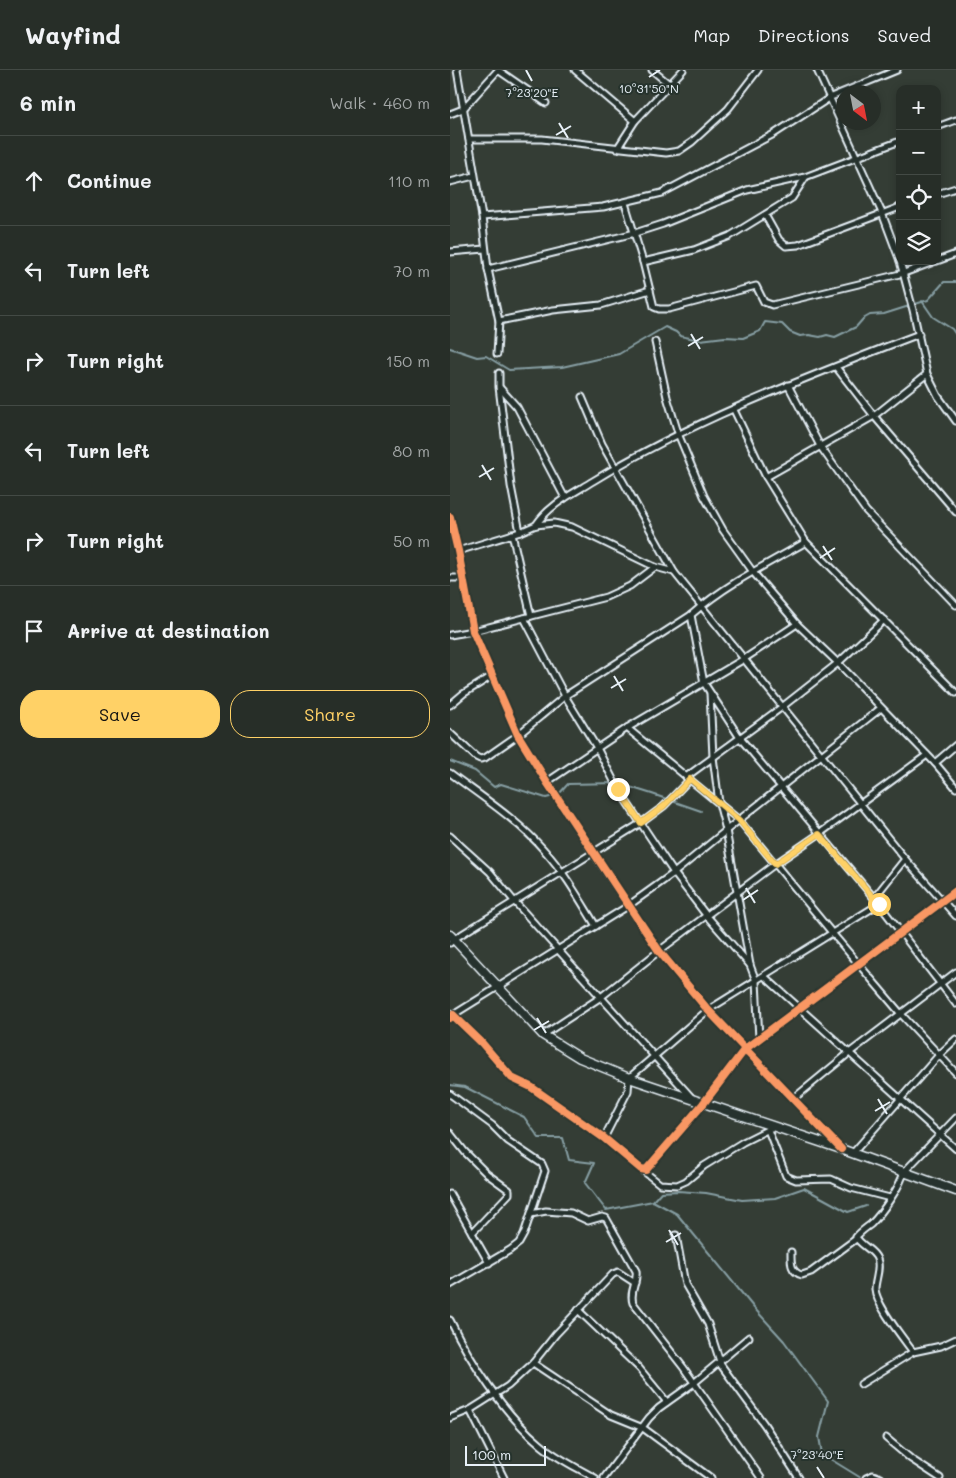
<!DOCTYPE html>
<meta charset="utf-8">
<style>
body{margin:0;font-family:Mali,sans-serif;background:#2f3630;color:#f1f3f6}
.controls{position:absolute;right:15px;top:15px;display:grid;overflow:hidden;border-radius:10px;box-shadow:0 2px 8px #0003}
.controls button{width:45px;height:45px;display:grid;place-items:center;padding:0;border:0;border-bottom:1px solid #434a45;background:#272e28;color:#f1f3f6;font:25px sans-serif}
.compass{position:absolute;left:386px;top:15px;width:45px;height:45px;border-radius:50%;background:#272e28;box-shadow:0 2px 8px #0003;rotate:148deg}
.scale{position:absolute;left:15px;bottom:12px;width:81px;box-sizing:border-box;padding-left:5px;border:2px solid #e8f1f8;border-top:0;font-size:14px;line-height:18px;white-space:nowrap;color:#e8f1f8;-webkit-text-stroke:4px #26332d;paint-order:stroke}
.stop{position:absolute;width:15px;height:15px;margin:-11px;border:4px solid #ffd166;border-radius:50%;background:#fff}
.stop.end{background:#ffd166;border-color:#fff;box-shadow:0 1px 5px #0008}
.list{margin:0;padding:0;list-style:none}
h2{display:flex;justify-content:space-between;align-items:center;height:65px;margin:0;padding:0 20px;font-size:21px}
h2 small{font-size:16px;font-weight:400;color:#a4a8a8}
.list li{display:grid;grid-template-columns:32px 1fr auto;gap:15px;align-items:center;box-sizing:border-box;height:90px;padding:0 20px;border-top:1px solid #434a45}
.list b{display:block;font-size:19px;white-space:nowrap}
.list em{font-size:16px;font-style:normal;color:#a4a8a8}
.actions{display:flex;gap:10px;padding:15px 20px}
.actions a{flex:1;padding:11px 0;border:1px solid #ffd166;border-radius:20px;text-align:center;font-size:18px;color:#ffd166}
.actions .main{background:#ffd166;color:#111}
.icon{flex:none;width:28px;height:28px;fill:none;stroke:currentColor;stroke-width:2;stroke-linecap:round;stroke-linejoin:round}
.map{position:relative;flex:none;width:506px;height:1408px;overflow:hidden}
header{display:flex;align-items:center;gap:30px;box-sizing:border-box;height:70px;padding:0 25px;background:#272e28;border-bottom:1px solid #434a45}
header strong{font-size:24px}
nav{display:flex;gap:28px;margin-inline-start:auto;font-size:18px}
main{display:flex}
aside{flex:1;background:#272e28}
.map>svg:first-child{display:block}
.lines{fill:none;stroke-linecap:round;stroke-linejoin:round}
.stream{stroke:#879fa4;stroke-width:2}
.street-casing{stroke:#e8f1f8;stroke-width:9}
.secondary-casing{stroke:#e8f1f8;stroke-width:11}
.street{stroke:#26332d;stroke-width:5}
.secondary{stroke:#26332d;stroke-width:8}
.cycleway-casing{stroke:#26332d;stroke-width:11}
.cycleway{stroke:#f99763;stroke-width:8}
.route{stroke:#ffd166;stroke-width:6}
.ticks{fill:none;stroke:#e8f1f8;stroke-width:2}
.ticks-label{font-size:12px;text-anchor:middle;fill:#e8f1f8;stroke:#26332d;stroke-width:4;stroke-linejoin:round;paint-order:stroke}
</style>
<header>
<strong>Wayfind</strong>
<nav><a>Map</a><a>Directions</a><a>Saved</a></nav>
</header>
<main>
<aside>
<h2>6 min<small>Walk · 460 m</small></h2>
<ul class="list">
<li><svg class="icon" aria-label="ahead" viewBox="0 0 24 24"><path d="M12 20V5M6 11l6-6 6 6"/></svg><div><b>Continue</b></div><em>110 m</em></li>
<li><svg class="icon" aria-label="left" viewBox="0 0 24 24"><path d="M17 20v-9H6M10 6l-5 5 5 5"/></svg><div><b>Turn left</b></div><em>70 m</em></li>
<li><svg class="icon" aria-label="right" viewBox="0 0 24 24"><path d="M7 20v-9h11M14 6l5 5-5 5"/></svg><div><b>Turn right</b></div><em>150 m</em></li>
<li><svg class="icon" aria-label="left" viewBox="0 0 24 24"><path d="M17 20v-9H6M10 6l-5 5 5 5"/></svg><div><b>Turn left</b></div><em>80 m</em></li>
<li><svg class="icon" aria-label="right" viewBox="0 0 24 24"><path d="M7 20v-9h11M14 6l5 5-5 5"/></svg><div><b>Turn right</b></div><em>50 m</em></li>
<li><svg class="icon" aria-label="arrive" viewBox="0 0 24 24"><path d="M6 21V4h12l-3 4 3 4H6"/></svg><div><b>Arrive at destination</b></div></li>
</ul>
<div class="actions"><a class="main">Save</a><a>Share</a></div>
</aside>
<div class="map">
<svg width="506" height="1408" viewBox="0 0 506 1408">
<rect width="100%" height="100%" fill="#343d35"/>
<filter id="ink" filterUnits="userSpaceOnUse"><feTurbulence type="fractalNoise" baseFrequency=".02" numOctaves="2"/><feDisplacementMap in="SourceGraphic" scale="10" xChannelSelector="R" yChannelSelector="G"/><feConvolveMatrix kernelMatrix="1 2 1 2 8 2 1 2 1" color-interpolation-filters="sRGB"/></filter>
<g filter="url(#ink)">
<g class="lines">
<g class="stream">
<path d="M472,231L483,247L502,259L506,265"/>
<path d="M0,278L27,287L36,286L59,300L112,297L169,284L215,257L226,262L230,266L250,270L275,267L293,268L310,261L315,252L332,254L340,262L350,266L359,265L370,267L377,265L385,267L406,257L413,249L420,245L434,244L478,230L494,212H506"/>
<path d="M0,691L25,701L44,717L51,714L96,728L104,726"/>
<path d="M109,724L118,714L167,713L202,724L251,741"/>
<path d="M0,1015L15,1017L74,1047L89,1068H113L119,1090L144,1093L135,1113L156,1140L203,1131L227,1144L304,1238L334,1271L378,1331L369,1367L372,1384L411,1408"/>
<path d="M203,1131L211,1122L228,1121L256,1123L292,1130L325,1128L354,1118L398,1142L416,1136"/>
</g>
<defs>
<g id="street">
<path d="M7,0L32,147L38,199L49,251L47,284"/>
<path d="M125,0L185,51"/>
<path d="M202,0L219,14"/>
<path d="M367,0L432,143L450,191"/>
<path d="M0,44L13,39L48,0L96,33"/>
<path d="M487,57L506,50"/>
<path d="M19,69H92L216,83L229,81L242,72L278,39L308,0"/>
<path d="M167,79L185,51L233,0"/>
<path d="M0,112L24,106"/>
<path d="M487,124L506,118"/>
<path d="M175,133L193,192L204,237L209,239H219L306,216L314,232L322,235L454,203L486,191"/>
<path d="M315,145L329,170L336,176L348,175L450,137"/>
<path d="M32,147L153,137L212,123L324,64L381,27L447,0"/>
<path d="M0,182L35,179"/>
<path d="M450,191L463,240L477,304L488,326L506,351"/>
<path d="M487,191L506,184"/>
<path d="M193,192L244,180L280,166L342,128L355,108"/>
<path d="M38,199L185,163L213,154L297,120L355,107L450,71"/>
<path d="M49,251L103,240L151,235L200,220"/>
<path d="M205,272L217,327L229,366L254,426L273,460L303,502L347,554L388,593L485,693L506,718"/>
<path d="M386,297L424,346L506,442"/>
<path d="M49,303V317L61,416L70,462"/>
<path d="M338,315L370,376L416,441L506,535"/>
<path d="M50,318L67,337L115,428"/>
<path d="M132,327L152,374L224,502L455,789L506,846"/>
<path d="M284,340L316,407L356,472L506,623"/>
<path d="M316,407L424,346L477,304"/>
<path d="M0,447L8,481L23,561L68,665L143,783L209,881L258,940L389,1077"/>
<path d="M86,455C100,434 122,424 143,411C245,349 358,307 469,264"/>
<path d="M62,464L81,546"/>
<path d="M8,481L70,462L86,455L104,453L122,457L205,497L224,502"/>
<path d="M0,508H12"/>
<path d="M241,545L254,613L290,668L429,834L506,934"/>
<path d="M74,548L115,626L147,678L168,719L224,803L256,845L300,895"/>
<path d="M0,565L23,561L156,527L180,516L205,497"/>
<path d="M260,623L263,687L269,733L276,760L300,895L306,911L309,969"/>
<path d="M0,635L13,624L42,606"/>
<path d="M177,658L289,750L383,864L451,944L506,1003"/>
<path d="M0,663L26,687L30,689L35,688L68,665L115,626L241,545C275,515 317,494 356,472"/>
<path d="M485,693L506,675"/>
<path d="M0,703C32,727 68,750 94,780C115,803 130,830 146,856"/>
<path d="M236,707L332,637L388,593L434,550"/>
<path d="M97,712L177,658L294,589L347,554"/>
<path d="M0,766L40,802L64,831L242,1028"/>
<path d="M424,828L455,789"/>
<path d="M0,873L4,869L191,753L214,736L240,709"/>
<path d="M314,906L506,1079"/>
<path d="M0,943L3,945L178,836L224,803L289,750L431,638"/>
<path d="M0,948L3,945L31,972L62,1008L81,1017L154,1068L191,1099L196,1100L253,1034L295,979L506,821"/>
<path d="M93,965L151,927L209,881L325,794L369,764L477,685"/>
<path d="M0,1024L42,1055L58,1071L92,1094L95,1101L74,1164L69,1173L60,1180L0,1215"/>
<path d="M343,1029L399,983L506,902"/>
<path d="M318,1060L336,1106L346,1110L381,1109L401,1118L440,1128"/>
<path d="M0,1063L15,1082L37,1104L59,1120V1124L22,1163"/>
<path d="M154,1068L178,1021L179,1008L258,940L429,834"/>
<path d="M403,1083L489,985L506,969"/>
<path d="M191,1099L210,1114L227,1115L236,1111L254,1096L293,1072L321,1058"/>
<path d="M0,1124L39,1193"/>
<path d="M81,1144L96,1141L121,1143L138,1151L152,1147L156,1148L186,1201C188,1212 179,1221 183,1233L233,1297L311,1408"/>
<path d="M226,1165L235,1214L258,1254L271,1295L314,1354L349,1408"/>
<path d="M341,1182C341,1192 340,1202 352,1205L361,1202L406,1169"/>
<path d="M128,1240L189,1298L217,1332"/>
<path d="M0,1250C20,1291 54,1344 90,1374C106,1388 126,1397 145,1408"/>
<path d="M463,1282C453,1268 426,1235 425,1219C425,1210 431,1198 427,1189C424,1180 411,1176 406,1167C410,1162 416,1158 421,1154C432,1143 450,1117 454,1102L506,1048"/>
<path d="M83,1293L161,1345L193,1358L261,1408"/>
<path d="M411,1314L463,1282L491,1276L506,1269"/>
<path d="M20,1340L54,1408"/>
<path d="M0,1348L20,1340L58,1316L83,1293L106,1264L163,1204L168,1202L185,1213"/>
<path d="M436,1368L461,1389L490,1408"/>
<path d="M154,1408L199,1348L209,1338L244,1313L299,1267"/>
<path d="M416,1408L423,1405L431,1408"/>
</g>
<path id="secondary" d="M0,865L93,965L130,988L179,1008L391,1079L506,1121"/>
</defs>
<use href="#street" class="street-casing"/>
<use href="#secondary" class="secondary-casing"/>
<use href="#street" class="street"/>
<use href="#secondary" class="secondary"/>
<defs>
<g id="cycleway">
<path d="M0,447L8,481L23,561L68,665L97,712L209,881L258,940L391,1079"/>
<path d="M0,948L3,945L31,972L62,1008L81,1017L154,1068L191,1099L196,1100L253,1034L295,979L506,821"/>
</g>
</defs>
<use href="#cycleway" class="cycleway-casing"/>
<use href="#cycleway" class="cycleway"/>
</g>
</g>
<g class="lines" filter="url(#ink)">
<path class="route" d="M168,719L191,753L214,736L240,709L289,750L325,794L369,764L429,834"/>
</g>
<path class="ticks" d="M76,0L82,11M199,7L210,0M109,53L118,68M106,65L121,56M241,264L250,279M238,276L253,267M32,395L41,410M29,407L44,398M373,476L382,490M370,488L385,478M164,606L173,621M161,618L176,609M296,818L305,833M293,830L308,820M87,948L96,963M84,960L99,951M428,1029L437,1044M425,1041L440,1032M219,1160L228,1175M216,1172L231,1163M367,1397L374,1408"/>
<g class="ticks-label">
<text x="199" y="23">10°31'50"N</text>
<text x="82" y="27">7°23'20"E</text>
<text x="367" y="1389">7°23'40"E</text>
</g>
</svg>
<div class="controls">
<button>+</button>
<button>−</button>
<button><svg class="icon" aria-label="locate" viewBox="0 0 24 24"><circle cx="12" cy="12" r="6"/><path d="M12 2v4M12 18v4M2 12h4M18 12h4"/></svg></button>
<button><svg class="icon" aria-label="layers" viewBox="0 0 24 24"><path d="M12 4l9 5-9 5-9-5zM3 14l9 5 9-5"/></svg></button>
</div>
<svg class="compass" viewBox="-18 -18 36 36"><path d="M0-13l5 13h-10z" fill="#e53935"/><path d="M0 13l5-13h-10z" fill="#a4a8a8"/></svg>
<div class="scale">100 m</div>
<div class="stop" style="left:429px;top:834px"></div>
<div class="stop end" style="left:168px;top:719px"></div>
</div>
</main>
